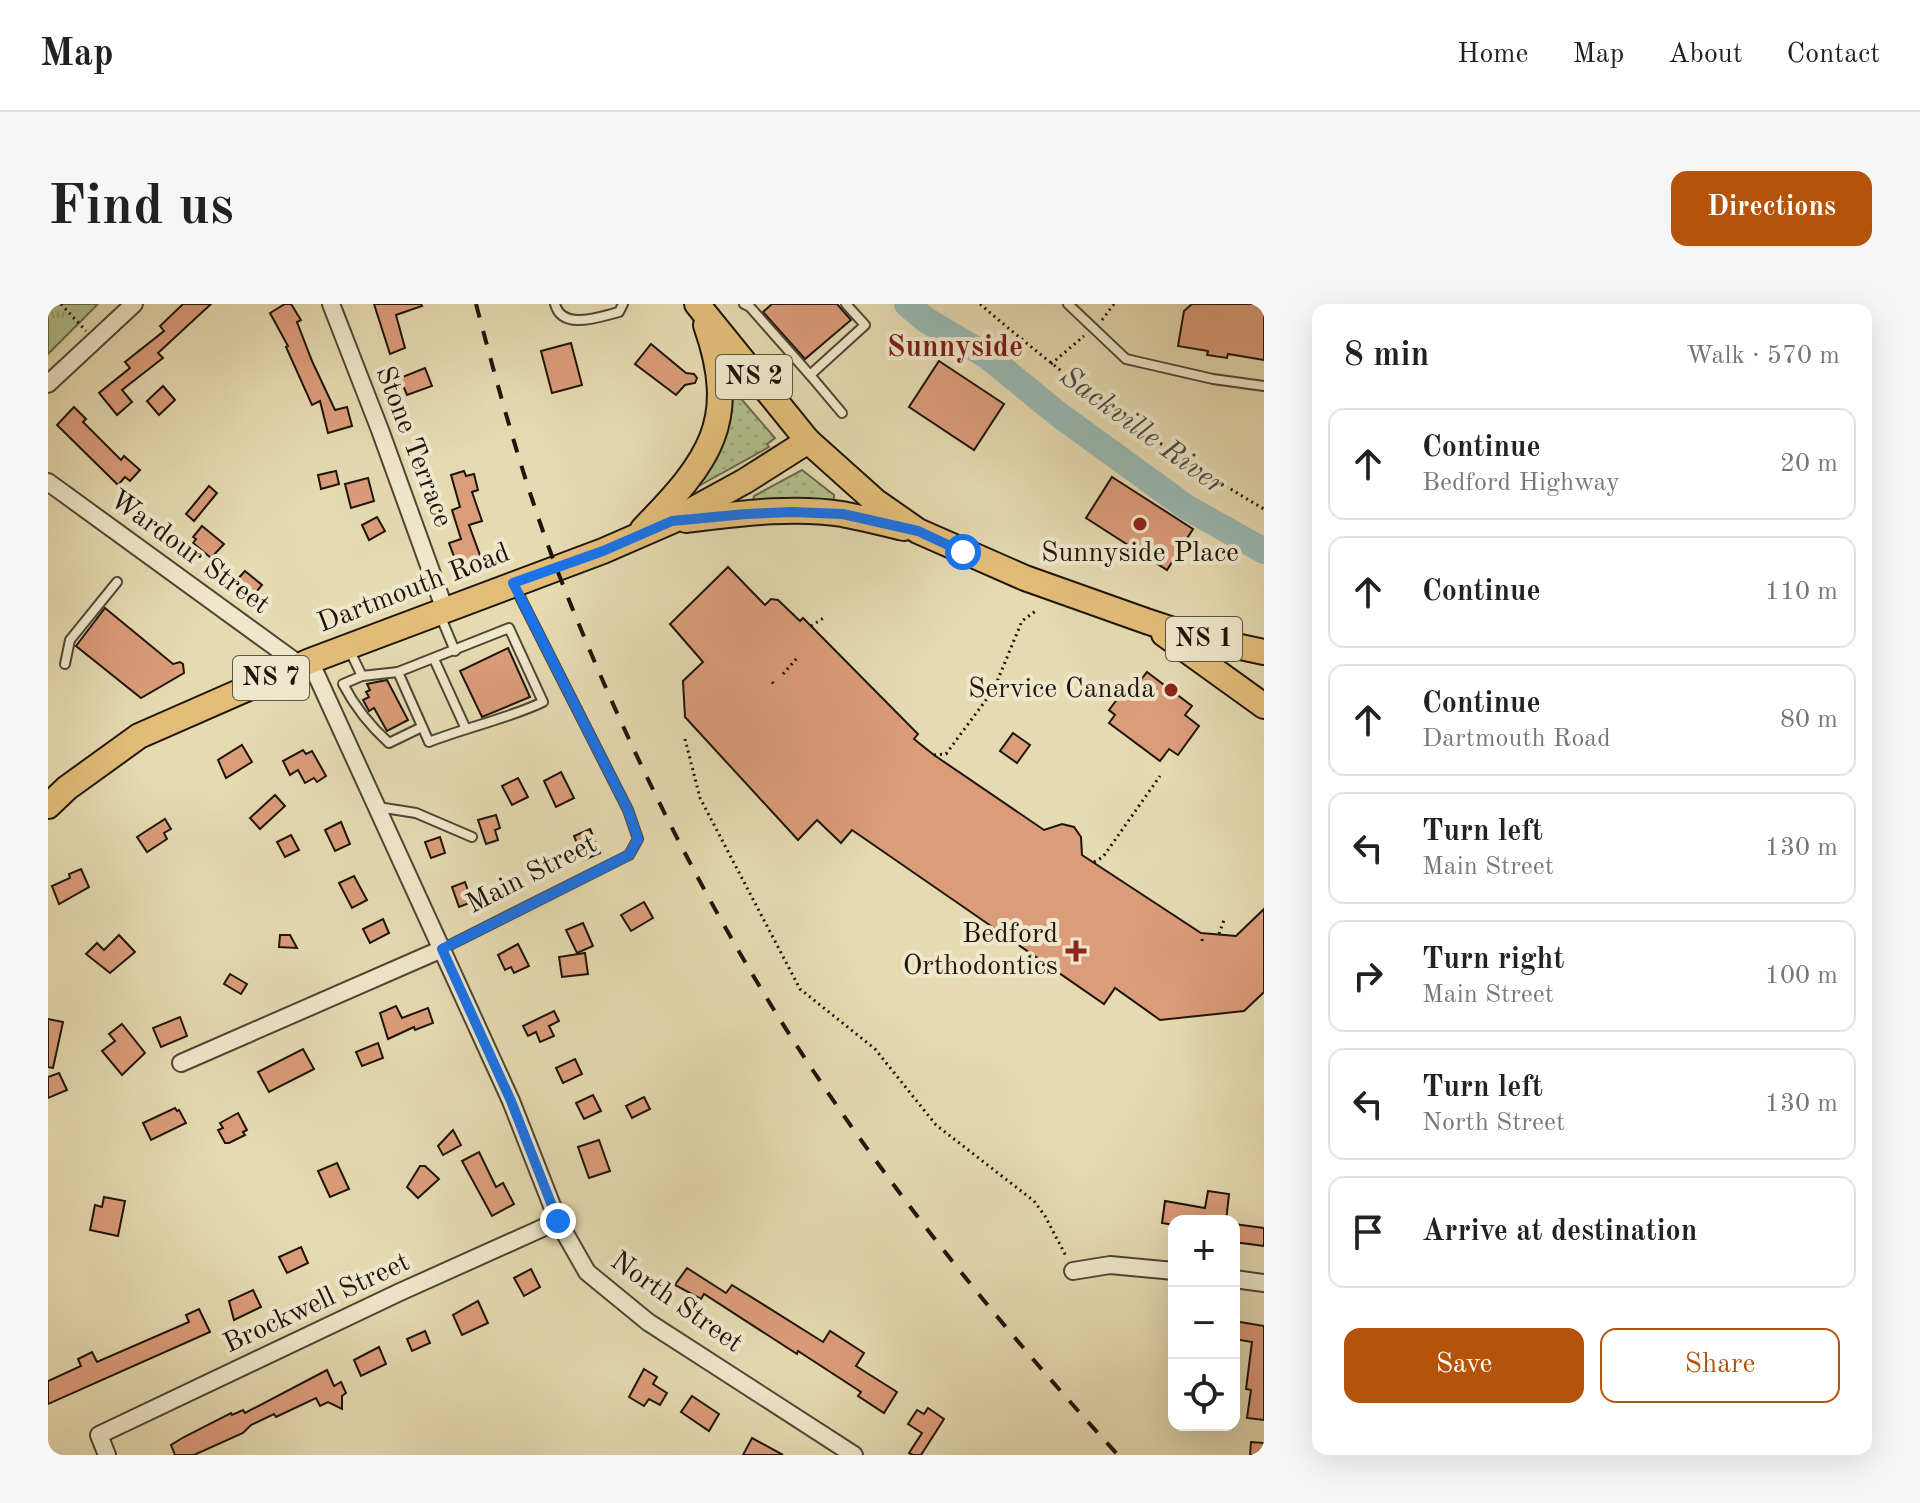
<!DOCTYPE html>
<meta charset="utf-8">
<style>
body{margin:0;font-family:"Old Standard TT",serif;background:#f6f6f6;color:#222}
.controls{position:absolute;right:24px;bottom:24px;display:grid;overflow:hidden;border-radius:16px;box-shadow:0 8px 32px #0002}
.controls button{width:72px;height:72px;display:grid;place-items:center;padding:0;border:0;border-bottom:2px solid #e0e0e0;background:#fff;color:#222;font:40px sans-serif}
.stop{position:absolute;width:24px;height:24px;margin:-18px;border:6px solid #1a73e8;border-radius:50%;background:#fff}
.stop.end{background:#1a73e8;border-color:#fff;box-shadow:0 2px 8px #0008}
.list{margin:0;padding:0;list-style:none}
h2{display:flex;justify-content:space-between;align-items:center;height:104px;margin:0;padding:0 32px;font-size:34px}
h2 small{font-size:26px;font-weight:400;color:#767676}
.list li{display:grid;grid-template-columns:52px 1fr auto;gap:24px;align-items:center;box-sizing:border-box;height:112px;margin:0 16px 16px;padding:0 16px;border:2px solid #e0e0e0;border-radius:16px}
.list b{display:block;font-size:30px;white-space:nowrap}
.list p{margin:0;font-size:26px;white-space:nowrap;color:#767676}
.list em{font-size:26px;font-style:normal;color:#767676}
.actions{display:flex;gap:16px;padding:24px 32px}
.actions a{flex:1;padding:18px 0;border:2px solid #b45309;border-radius:16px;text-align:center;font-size:28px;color:#b45309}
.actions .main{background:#b45309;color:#fff}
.icon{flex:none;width:44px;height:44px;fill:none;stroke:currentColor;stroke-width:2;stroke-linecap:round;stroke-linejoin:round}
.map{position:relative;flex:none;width:1216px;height:1151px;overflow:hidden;border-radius:16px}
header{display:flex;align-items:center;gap:48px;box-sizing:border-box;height:112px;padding:0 40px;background:#fff;border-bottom:2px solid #e0e0e0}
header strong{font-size:38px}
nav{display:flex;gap:44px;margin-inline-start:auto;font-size:28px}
.intro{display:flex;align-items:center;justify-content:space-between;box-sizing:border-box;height:192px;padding:0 48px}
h1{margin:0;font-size:56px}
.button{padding:20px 36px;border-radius:16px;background:#b45309;color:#fff;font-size:28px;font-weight:700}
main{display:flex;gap:48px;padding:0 48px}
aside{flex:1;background:#fff;border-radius:16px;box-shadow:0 8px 32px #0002}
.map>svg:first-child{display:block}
.grass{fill:url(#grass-dots);stroke:#686a4c;stroke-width:2}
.park{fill:url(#park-tufts);stroke:#686a4c;stroke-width:2}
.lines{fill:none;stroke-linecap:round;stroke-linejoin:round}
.river{stroke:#99b9b4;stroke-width:26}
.building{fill:#db9c7a;stroke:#1d150b;stroke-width:2}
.service-casing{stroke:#4f4634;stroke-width:12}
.minor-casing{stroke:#4f4634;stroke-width:20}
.primary-casing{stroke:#1d150b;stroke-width:28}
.path{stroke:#1d150b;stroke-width:3;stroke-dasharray:2 4;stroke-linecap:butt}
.service{stroke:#efe7cc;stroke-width:8}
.minor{stroke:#efe7cc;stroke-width:16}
.primary{stroke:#e3bd78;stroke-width:24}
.rail{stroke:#1d150b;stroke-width:4;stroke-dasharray:14 14;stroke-linecap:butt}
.route{stroke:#1a73e8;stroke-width:10}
.poi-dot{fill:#8f2418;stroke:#efe7cc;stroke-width:3}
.labels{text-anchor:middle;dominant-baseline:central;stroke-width:8;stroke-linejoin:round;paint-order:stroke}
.shield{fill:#efe7cc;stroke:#5c5445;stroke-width:2}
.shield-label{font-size:26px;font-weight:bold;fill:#1d150b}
.street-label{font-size:28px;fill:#1d150b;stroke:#efe7cc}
.poi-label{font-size:28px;fill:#1d150b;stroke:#efe7cc;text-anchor:end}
.neighbourhood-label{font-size:30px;font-weight:bold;fill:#7a1f14;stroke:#efe7cc}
.water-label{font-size:30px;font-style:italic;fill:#484e46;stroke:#efe7cc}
</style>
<header>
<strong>Map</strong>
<nav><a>Home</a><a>Map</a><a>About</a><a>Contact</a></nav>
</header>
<div class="intro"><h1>Find us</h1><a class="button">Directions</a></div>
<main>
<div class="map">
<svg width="1216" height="1151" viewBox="0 0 1216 1151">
<defs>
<pattern id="grass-dots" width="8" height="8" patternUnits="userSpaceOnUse" patternTransform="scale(2)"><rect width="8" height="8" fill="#b2c08e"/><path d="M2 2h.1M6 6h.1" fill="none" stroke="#99a479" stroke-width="1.8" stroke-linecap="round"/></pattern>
<pattern id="park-tufts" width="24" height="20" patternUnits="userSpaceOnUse" patternTransform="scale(2)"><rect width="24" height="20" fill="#b2c08e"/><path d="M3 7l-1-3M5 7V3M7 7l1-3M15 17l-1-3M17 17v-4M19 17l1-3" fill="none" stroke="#99a479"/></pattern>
</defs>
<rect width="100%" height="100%" fill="#e6dab1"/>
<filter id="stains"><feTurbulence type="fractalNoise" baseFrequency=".0025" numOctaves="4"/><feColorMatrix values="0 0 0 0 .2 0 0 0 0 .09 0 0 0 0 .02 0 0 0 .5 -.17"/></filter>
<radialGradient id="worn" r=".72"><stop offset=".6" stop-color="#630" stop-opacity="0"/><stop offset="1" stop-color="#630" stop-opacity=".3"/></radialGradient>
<g class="grass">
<path d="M682,82L727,134L719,140L721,143L649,183Z"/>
<path d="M754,166L786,191V198L705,196L706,192Z"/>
</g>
<path class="park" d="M0,0H50L0,50Z"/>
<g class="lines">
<path class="river" d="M859,0L878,16L939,52L1010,110L1138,203L1216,247"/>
</g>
<g class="building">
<path d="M135,0H163L110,49L115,54L74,86L84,98L69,111L51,89L82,64L77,58L116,27L112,22Z"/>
<path d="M237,0H243L253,16L249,18L264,57L287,106L299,103L304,122L280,129L272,97L264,101L238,43L240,42L222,9Z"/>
<path d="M326,0H373L374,2L348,11L357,44L342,50Z"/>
<path d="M724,0H789L803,16L757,55L715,8Z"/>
<path d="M1144,0H1216V56L1180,50L1179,54L1159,51L1160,47L1130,42L1136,7Z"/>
<path d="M523,39L534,81L504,89L493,47Z"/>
<path d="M603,40L638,69L646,70L649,74L647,79L637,81L628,91L587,60Z"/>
<path d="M891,57L956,100L926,146L861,103Z"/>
<path d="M377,64L384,82L359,91L352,74Z"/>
<path d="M115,82L127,96L111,111L99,97Z"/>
<path d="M26,103L38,115L35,118L73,156L76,152L92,166L82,177L77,173L70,181L9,121Z"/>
<path d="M288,167L291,180L273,185L270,171Z"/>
<path d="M416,167L418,172L426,170L430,186L424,188L434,217L421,221L433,254L417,260L414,253L407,255L401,239L413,235L404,206L412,203L403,171Z"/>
<path d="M1064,173L1145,225L1119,266L1038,214Z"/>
<path d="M320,174L326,197L303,204L297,180Z"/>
<path d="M161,182L169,189L146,217L138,210Z"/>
<path d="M329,213L337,227L321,236L314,221Z"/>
<path d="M154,222L176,240L163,254L145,239L148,235L145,233Z"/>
<path d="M680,263L717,301L723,295L730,296L752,317L755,314L870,430L866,435L886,451L996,526L1014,520L1026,523L1033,533L1034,551L1153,629L1188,632L1216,605V688L1196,707L1112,716L1067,684L1056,700L804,526L793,539L769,516L750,536L637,413L635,377L655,358L622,320Z"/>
<path d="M197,267L214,281L204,293L187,278Z"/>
<path d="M57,304L125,360L132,358L135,360L136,369L93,394L28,342Z"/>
<path d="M460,344L482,393L434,413L412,367Z"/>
<path d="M1099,368L1144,402L1137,411L1151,422L1130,451L1121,445L1112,457L1061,419L1067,411L1061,406L1086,373L1092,377Z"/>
<path d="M339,376L360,416L339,427L326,404L321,407L315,396L321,393L318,388L322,386L319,380Z"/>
<path d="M965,429L982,441L969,459L952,447Z"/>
<path d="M194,441L204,458L178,474L170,456Z"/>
<path d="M255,446L258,450L264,447L278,472L269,478L266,474L257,479L250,466L242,471L235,457Z"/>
<path d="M513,468L526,494L508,503L496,477Z"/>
<path d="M470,474L480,493L464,501L454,482Z"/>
<path d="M227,491L237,502L212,525L202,514Z"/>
<path d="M448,511L452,524L447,526L450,536L438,540L430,516Z"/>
<path d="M117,515L123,525L116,529L119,535L99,548L89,533Z"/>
<path d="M293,518L302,540L287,547L277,526Z"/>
<path d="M542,525L552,549L536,556L526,532Z"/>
<path d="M243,531L251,546L237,553L229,538Z"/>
<path d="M392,533L397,549L383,554L377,538Z"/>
<path d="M33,565L41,583L11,600L4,582L22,574L21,570Z"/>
<path d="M306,572L319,596L304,604L291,579Z"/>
<path d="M417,578L424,598L411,603L404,583Z"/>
<path d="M596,598L605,614L583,627L573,611Z"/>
<path d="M335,615L341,629L322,639L315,625Z"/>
<path d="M535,619L545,642L529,649L518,626Z"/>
<path d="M71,631L87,648L62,669L38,650L49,639L56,646Z"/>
<path d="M232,631H242L249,644L231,643Z"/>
<path d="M470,640L481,662L466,669L463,663L457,666L450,651Z"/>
<path d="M537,649L540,670L514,673L511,653Z"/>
<path d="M182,670L199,680L193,690L176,680Z"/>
<path d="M348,702L354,714L380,704L385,719L367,726L366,723L340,735L332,709Z"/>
<path d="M506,707L511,717L501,722L506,732L492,738L488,728L480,732L475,722Z"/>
<path d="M132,713L139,732L113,743L105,724Z"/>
<path d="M0,715L15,718L5,764L0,763Z"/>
<path d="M74,720L97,749L74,771L54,747L67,737L61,730Z"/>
<path d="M330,739L335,754L314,762L308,748Z"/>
<path d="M255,745L266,765L221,788L210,768Z"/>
<path d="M527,755L534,770L515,779L508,764Z"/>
<path d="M11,769L19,786L0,794V773Z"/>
<path d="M545,791L553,807L536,815L528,799Z"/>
<path d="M596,793L602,805L584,814L578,802Z"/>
<path d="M127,804L129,807L131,806L138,819L103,836L95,819Z"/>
<path d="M190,809L199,826L195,828L197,831L181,839H177L170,826L175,824L172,819Z"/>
<path d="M405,826L413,841L395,851L390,842Z"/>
<path d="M551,836L562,867L541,874L530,843Z"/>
<path d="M431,848L448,883L455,879L466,900L444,912L414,857Z"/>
<path d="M289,859L301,885L282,893L270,867Z"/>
<path d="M372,862H377L391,875L370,894L359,883Z"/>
<path d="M1160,887L1181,890L1178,917H1126V921L1114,919L1117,897L1157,904Z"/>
<path d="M56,893L77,897L70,932L42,926L47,901L54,903Z"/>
<path d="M1186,920L1216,924V942L1186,938Z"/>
<path d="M253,943L260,959L239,969L231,953Z"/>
<path d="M639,964L678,989L684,981L775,1038L782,1027L816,1049L808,1062L849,1088L836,1109L810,1092L813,1088L750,1047L749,1050L656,990L653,995L627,981Z"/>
<path d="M483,965L492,983L476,992L466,974Z"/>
<path d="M205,986L213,1003L186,1016L181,997Z"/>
<path d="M430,997L440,1019L414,1031L405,1011Z"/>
<path d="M151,1005L162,1028L0,1100V1077L33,1062L30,1055L44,1048L49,1058L141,1018L138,1011Z"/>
<path d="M1186,1017L1216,1022V1116L1199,1114L1203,1086L1198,1085L1204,1038L1186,1035Z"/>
<path d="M377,1027L382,1039L364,1047L359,1035Z"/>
<path d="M331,1043L338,1060L313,1072L306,1056Z"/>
<path d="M596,1065L609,1073L605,1080L619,1089L612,1101L601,1095L596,1102L581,1093Z"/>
<path d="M279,1066L286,1082L293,1078L298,1089L294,1092V1105L280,1098L272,1102L268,1094L228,1113L226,1110L203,1121L195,1129L146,1151H127L123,1141L136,1133L183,1109L184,1111L195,1106L197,1109Z"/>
<path d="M644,1092L671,1110L661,1127L633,1108Z"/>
<path d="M880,1104L896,1115L873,1151H865L861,1149L874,1129L860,1120L869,1106L876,1110Z"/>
<path d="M704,1134L735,1151H695Z"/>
<path d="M1203,1138L1216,1139V1151H1202Z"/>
</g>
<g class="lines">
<defs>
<g id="service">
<path d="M507,0C514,27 551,13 571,8L575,0"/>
<path d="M696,0L702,3L762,71L817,21L798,0"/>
<path d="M1020,0L1078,55L1165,75L1216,82"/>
<path d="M762,71L794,109"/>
<path d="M392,311L407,347"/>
<path d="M461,324L495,398C459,415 419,423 381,438L350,368Z"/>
<path d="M301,345L314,372L295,380C307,403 322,422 341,439L374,423"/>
<path d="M386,355L417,423"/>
<path d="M17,360L22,336L69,278"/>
<path d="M314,372L350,368"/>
<path d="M330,503L368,509L424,533"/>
<path d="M394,645L581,551L590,535L580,506L467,283"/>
</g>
<g id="minor">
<path d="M283,0L332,126L397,306"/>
<path d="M0,80L86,0"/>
<path d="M0,178L252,361"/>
<path d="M262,357L463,797L510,917L539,968L600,1018L806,1151"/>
<path d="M133,759L394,645"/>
<path d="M1025,967L1062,961L1126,967"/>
<path d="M1186,975L1216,979"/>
<path d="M59,1151L51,1131L352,988L510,917"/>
</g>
<g id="primary">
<path d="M649,0L760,137L827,197L870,227L977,274L1098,317L1146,333L1216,348"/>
<path d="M638,216C689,210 744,202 794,210C815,214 835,219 856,224"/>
<path d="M595,225C661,157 692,118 658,21"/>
<path d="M1116,330L1216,402"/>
<path d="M0,502L19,484L91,432L262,357L555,247L624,217L697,177L760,137"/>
</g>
</defs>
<use href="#service" class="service-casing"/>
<use href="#minor" class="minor-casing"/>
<use href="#primary" class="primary-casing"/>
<g class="path">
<path d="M13,0L38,27"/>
<path d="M932,0C1020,76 1115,146 1216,205"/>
<path d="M1054,16L1066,0"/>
<path d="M1003,60L1036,32"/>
<path d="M763,322L777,313"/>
<path d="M735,370L750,353"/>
<path d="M724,378L727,381"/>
<path d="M637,435L652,494L752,685L827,745L888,821L986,897L997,912L1019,954"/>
<path d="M886,451L898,450L946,385L974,317L989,306"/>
<path d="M1046,558L1055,553L1112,472"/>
<path d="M1171,630L1177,613"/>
<path d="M1154,635L1155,641"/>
</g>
<use href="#service" class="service"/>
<use href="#minor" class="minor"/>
<use href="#primary" class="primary"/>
<path class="rail" d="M428,0C453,95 479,190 515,281C582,450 665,617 766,768C857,904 960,1031 1070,1151"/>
</g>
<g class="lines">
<path class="route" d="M510,917L463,797L394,645L581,551L590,535L580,506L465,279L555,247L624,217L698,210L744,208L795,210L870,227L915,248"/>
</g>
<g class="poi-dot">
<circle cx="1092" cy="220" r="8"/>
<circle cx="1123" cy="386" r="8"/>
<path d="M1024 635h8v8h8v8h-8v8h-8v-8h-8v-8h8z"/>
</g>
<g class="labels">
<g class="shield">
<rect x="668" y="51" width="76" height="44" rx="6"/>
<rect x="1118" y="313" width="76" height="44" rx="6"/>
<rect x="185" y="352" width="76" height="44" rx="6"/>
</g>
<g class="shield-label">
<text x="706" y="73">NS 2</text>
<text x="1156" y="335">NS 1</text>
<text x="223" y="374">NS 7</text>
</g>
<g class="street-label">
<text transform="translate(365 143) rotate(69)">Stone Terrace</text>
<text transform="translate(141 249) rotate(36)">Wardour Street</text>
<text transform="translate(366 285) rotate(-21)">Dartmouth Road</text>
<text transform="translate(484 571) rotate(-27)">Main Street</text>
<text transform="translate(628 999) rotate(35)">North Street</text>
<text transform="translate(269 1000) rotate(-25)">Brockwell Street</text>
</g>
<g class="poi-label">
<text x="1092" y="250" text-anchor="middle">Sunnyside Place</text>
<text x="1107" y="386">Service Canada</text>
<text x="1010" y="631">Bedford<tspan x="1010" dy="32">Orthodontics</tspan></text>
</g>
<g class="neighbourhood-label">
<text x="907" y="44">Sunnyside</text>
</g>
<g class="water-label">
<text transform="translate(1094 127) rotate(36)">Sackville River</text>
</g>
</g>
<rect width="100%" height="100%" filter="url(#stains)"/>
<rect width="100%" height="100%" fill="url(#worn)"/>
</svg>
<div class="controls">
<button>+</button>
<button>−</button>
<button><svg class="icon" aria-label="locate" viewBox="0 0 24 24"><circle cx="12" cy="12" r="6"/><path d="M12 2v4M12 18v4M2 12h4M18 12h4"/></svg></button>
</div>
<div class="stop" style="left:915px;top:248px"></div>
<div class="stop end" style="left:510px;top:917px"></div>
</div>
<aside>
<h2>8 min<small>Walk · 570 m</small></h2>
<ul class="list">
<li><svg class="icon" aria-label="ahead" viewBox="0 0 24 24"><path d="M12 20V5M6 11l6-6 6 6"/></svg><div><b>Continue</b><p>Bedford Highway</p></div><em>20 m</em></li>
<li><svg class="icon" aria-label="ahead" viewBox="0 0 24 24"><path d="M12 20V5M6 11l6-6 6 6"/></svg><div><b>Continue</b></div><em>110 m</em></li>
<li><svg class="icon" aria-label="ahead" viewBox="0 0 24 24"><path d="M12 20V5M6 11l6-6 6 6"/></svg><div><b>Continue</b><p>Dartmouth Road</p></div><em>80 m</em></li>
<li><svg class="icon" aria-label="left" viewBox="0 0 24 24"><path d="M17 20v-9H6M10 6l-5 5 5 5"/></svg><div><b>Turn left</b><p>Main Street</p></div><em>130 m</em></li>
<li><svg class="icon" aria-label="right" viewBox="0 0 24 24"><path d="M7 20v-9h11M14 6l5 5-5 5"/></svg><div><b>Turn right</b><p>Main Street</p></div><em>100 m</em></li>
<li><svg class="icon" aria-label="left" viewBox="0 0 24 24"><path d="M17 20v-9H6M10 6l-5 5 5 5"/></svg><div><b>Turn left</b><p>North Street</p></div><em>130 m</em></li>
<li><svg class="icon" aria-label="arrive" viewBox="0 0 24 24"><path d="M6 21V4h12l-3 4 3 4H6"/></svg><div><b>Arrive at destination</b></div></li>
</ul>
<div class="actions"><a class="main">Save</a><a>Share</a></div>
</aside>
</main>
